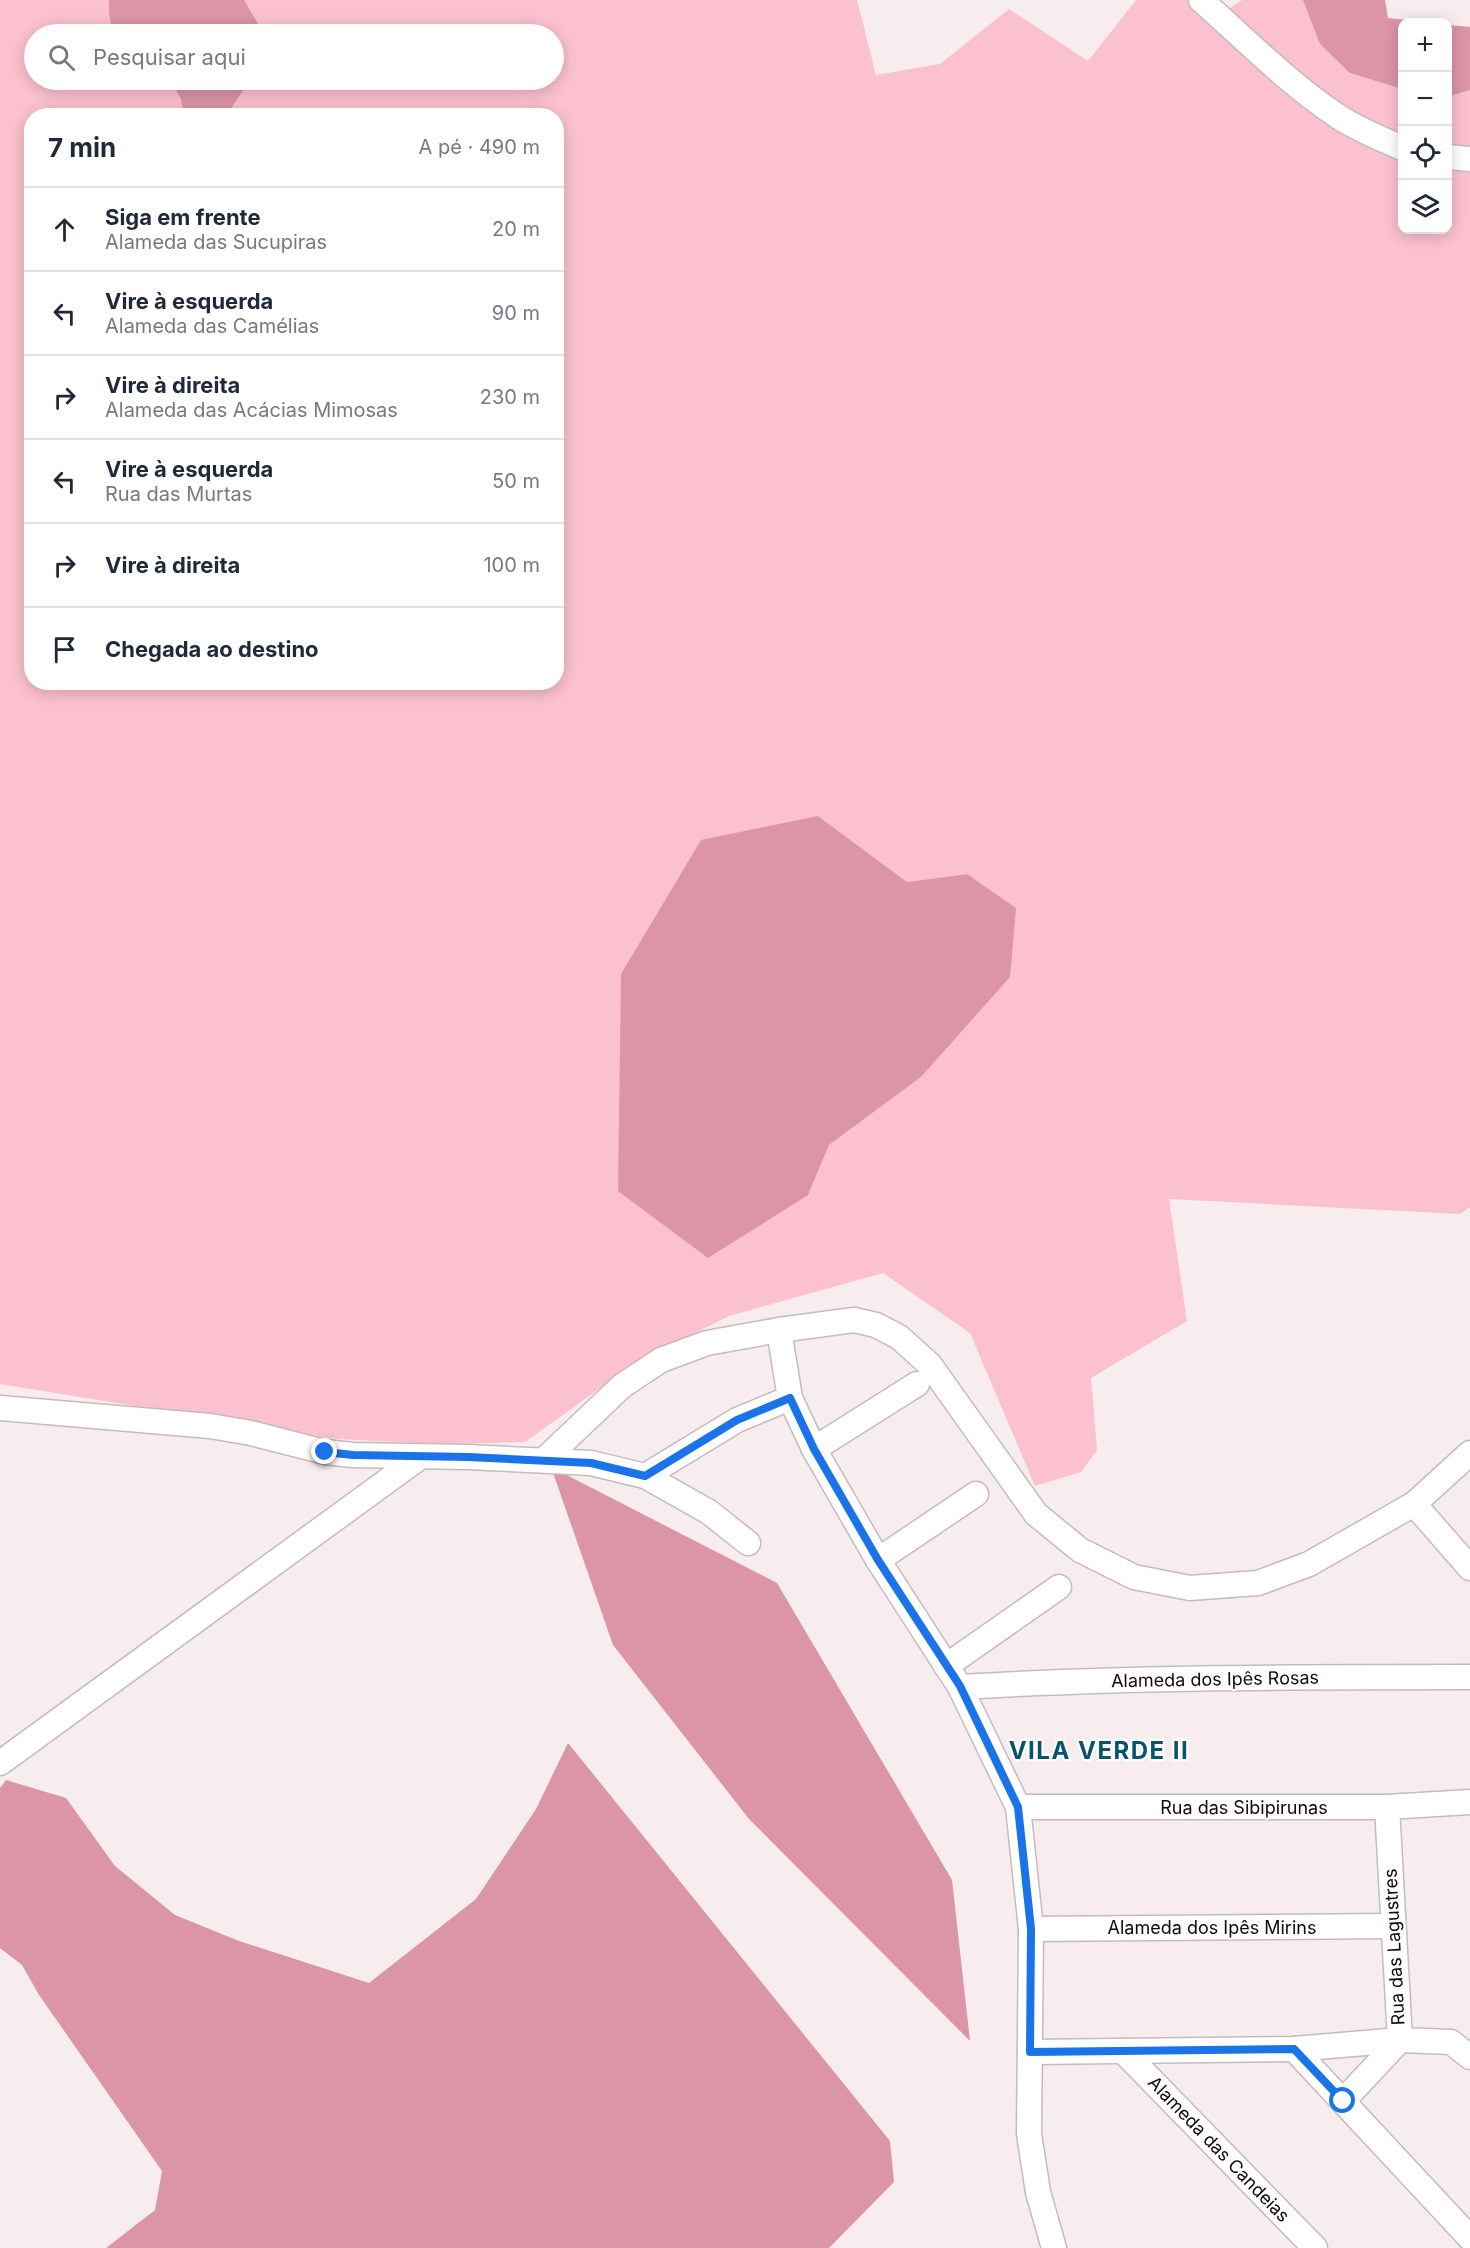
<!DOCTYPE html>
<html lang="pt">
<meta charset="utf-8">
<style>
body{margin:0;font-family:Inter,sans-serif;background:#f6f6f7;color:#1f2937}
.controls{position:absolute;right:18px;top:18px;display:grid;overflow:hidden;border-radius:12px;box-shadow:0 3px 15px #0003}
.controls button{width:54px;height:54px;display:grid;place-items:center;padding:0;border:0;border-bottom:2px solid #e0e1e3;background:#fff;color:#1f2937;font:30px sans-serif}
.stop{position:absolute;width:18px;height:18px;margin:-14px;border:4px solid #1a73e8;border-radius:50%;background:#fff}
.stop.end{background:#1a73e8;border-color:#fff;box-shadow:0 2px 6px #0008}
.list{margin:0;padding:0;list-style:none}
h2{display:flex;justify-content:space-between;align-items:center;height:78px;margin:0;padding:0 24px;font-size:26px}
h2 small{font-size:20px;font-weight:400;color:#747a83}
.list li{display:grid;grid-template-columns:39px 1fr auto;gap:18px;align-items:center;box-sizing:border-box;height:84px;padding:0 24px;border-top:2px solid #e0e1e3}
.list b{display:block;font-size:22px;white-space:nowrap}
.list p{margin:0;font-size:20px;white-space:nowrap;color:#747a83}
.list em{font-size:20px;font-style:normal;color:#747a83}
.icon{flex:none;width:33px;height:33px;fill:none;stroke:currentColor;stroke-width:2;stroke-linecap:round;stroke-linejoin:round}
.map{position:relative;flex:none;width:1470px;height:2248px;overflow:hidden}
.search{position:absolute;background:#fff;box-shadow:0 3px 15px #0003;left:24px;top:24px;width:540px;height:66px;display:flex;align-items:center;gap:15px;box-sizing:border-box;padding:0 21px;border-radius:33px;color:#747a83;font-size:22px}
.panel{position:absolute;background:#fff;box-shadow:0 3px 15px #0003;left:24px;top:108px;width:540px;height:582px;border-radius:24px}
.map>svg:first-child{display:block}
.green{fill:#fbc1ce;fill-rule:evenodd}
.forest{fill:#dc95a6}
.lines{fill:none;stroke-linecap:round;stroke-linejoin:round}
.minor-casing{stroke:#c5bbbd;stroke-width:27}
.minor{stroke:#fff;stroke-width:24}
.route{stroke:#1a73e8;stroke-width:8}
.labels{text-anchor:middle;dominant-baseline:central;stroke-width:4.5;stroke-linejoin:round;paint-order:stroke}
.street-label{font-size:18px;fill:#0e0b0c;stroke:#fffcfd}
.district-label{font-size:24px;font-weight:bold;letter-spacing:1.5px;fill:#08546f;stroke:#fffcfd}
</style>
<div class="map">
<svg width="1470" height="2248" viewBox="0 0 1470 2248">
<rect width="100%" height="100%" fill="#f7edef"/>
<path class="green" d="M0,0H857L876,75L940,64L1009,9L1088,61L1136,0H1219L1230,8L1242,0H1306L1350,73L1402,89V230H1448V97L1470,90V1207L1460,1214L1169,1199L1187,1321L1091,1378L1097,1450L1081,1472L1035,1486L970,1333L883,1273L729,1316L638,1361L525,1442L439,1444L338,1439L0,1384ZM34,34H554V80H34ZM32,116H556V682H32ZM818,816L907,882L967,874L921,1077L829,1145L808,1195Z"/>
<g class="forest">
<path d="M109,0H244L264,34H113L109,13Z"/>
<path d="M1303,0H1385L1388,18L1428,22H1402V89L1350,73L1320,44Z"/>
<path d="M1448,25L1470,27V90L1448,97Z"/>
<path d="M170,80H250L226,116L184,115L181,99Z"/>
<path d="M818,816L907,882L967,874L1016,908L1010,977L921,1077L829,1145L808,1195L708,1258L618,1191L621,974L701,840Z"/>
<path d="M551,1467L777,1583L952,1880L970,2041L749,1819L613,1645Z"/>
<path d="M568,1743L890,2141L894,2182L829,2248H106L155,2210L162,2171L39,1995L22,1965L0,1948V1788L6,1780L66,1798L115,1866L175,1915L239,1941L369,1983L476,1899L536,1809Z"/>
</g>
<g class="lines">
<defs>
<g id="minor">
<path d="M1201,0C1245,39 1287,82 1336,115C1356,129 1380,138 1402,148"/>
<path d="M1448,157L1470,159"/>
<path d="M779,1330L790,1398L814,1449L878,1560L960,1687L1018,1807L1031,1929L1029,2134L1038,2192L1054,2248"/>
<path d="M0,1408L210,1426L251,1433L325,1452L353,1455L468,1457L591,1463L645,1476L709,1512L748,1543"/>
<path d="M814,1449L917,1384"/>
<path d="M545,1459L622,1386L661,1360L707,1343L779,1330L854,1320L876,1325L899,1337L930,1365L1036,1514L1080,1550L1134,1577L1190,1588L1258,1583L1309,1564L1414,1504L1470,1453"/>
<path d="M645,1476L737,1420L790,1398"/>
<path d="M1414,1504L1470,1568"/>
<path d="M878,1560L976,1494"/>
<path d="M946,1666L1059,1587"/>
<path d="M960,1687C1130,1677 1300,1677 1470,1677"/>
<path d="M0,1763L420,1457"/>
<path d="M1018,1807H1387L1470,1802"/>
<path d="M1031,1929L1393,1926"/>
<path d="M1294,2049L1470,2238"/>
<path d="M1123,2051L1315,2248"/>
<path d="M1030,2052L1294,2049L1400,2040L1451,2042L1470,2057"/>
<path d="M1343,2101L1400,2040L1387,1807"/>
</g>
</defs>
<use href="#minor" class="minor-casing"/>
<use href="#minor" class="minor"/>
</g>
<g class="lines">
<path class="route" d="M325,1452L353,1455L468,1457L591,1463L645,1476L737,1420L790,1398L814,1449L878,1560L960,1686L1018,1807L1031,1929L1030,2052L1294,2049L1343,2101"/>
</g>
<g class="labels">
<g class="street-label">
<text transform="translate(1215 1679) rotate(-1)">Alameda dos Ipês Rosas</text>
<text x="1244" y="1807">Rua das Sibipirunas</text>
<text x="1212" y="1927">Alameda dos Ipês Mirins</text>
<text transform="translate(1394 1947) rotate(-93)">Rua das Lagustres</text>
<text transform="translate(1219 2149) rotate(46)">Alameda das Candeias</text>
</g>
<g class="district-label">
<text x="1099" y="1750">VILA VERDE II</text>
</g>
</g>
</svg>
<div class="controls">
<button>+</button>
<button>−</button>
<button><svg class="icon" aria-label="locate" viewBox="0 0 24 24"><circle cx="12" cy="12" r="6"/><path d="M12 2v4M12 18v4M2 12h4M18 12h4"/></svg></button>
<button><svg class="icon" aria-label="layers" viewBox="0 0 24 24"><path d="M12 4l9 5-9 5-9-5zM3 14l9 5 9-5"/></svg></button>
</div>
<div class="stop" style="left:1343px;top:2101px"></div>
<div class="stop end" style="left:325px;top:1452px"></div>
<div class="search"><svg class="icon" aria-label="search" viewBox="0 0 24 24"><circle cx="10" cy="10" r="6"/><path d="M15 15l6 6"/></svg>Pesquisar aqui</div>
<section class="panel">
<h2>7 min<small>A pé · 490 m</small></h2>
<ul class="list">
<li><svg class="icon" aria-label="ahead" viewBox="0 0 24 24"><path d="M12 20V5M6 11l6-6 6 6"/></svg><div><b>Siga em frente</b><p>Alameda das Sucupiras</p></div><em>20 m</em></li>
<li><svg class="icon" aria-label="left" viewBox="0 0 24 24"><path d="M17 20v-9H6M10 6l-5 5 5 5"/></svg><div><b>Vire à esquerda</b><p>Alameda das Camélias</p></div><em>90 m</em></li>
<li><svg class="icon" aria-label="right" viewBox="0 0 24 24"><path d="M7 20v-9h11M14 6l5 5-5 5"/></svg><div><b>Vire à direita</b><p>Alameda das Acácias Mimosas</p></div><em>230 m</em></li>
<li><svg class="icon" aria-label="left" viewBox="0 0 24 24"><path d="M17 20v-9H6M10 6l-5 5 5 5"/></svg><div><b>Vire à esquerda</b><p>Rua das Murtas</p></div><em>50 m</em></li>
<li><svg class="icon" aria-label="right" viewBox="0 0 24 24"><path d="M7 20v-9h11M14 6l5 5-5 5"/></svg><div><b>Vire à direita</b></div><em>100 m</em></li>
<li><svg class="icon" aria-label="arrive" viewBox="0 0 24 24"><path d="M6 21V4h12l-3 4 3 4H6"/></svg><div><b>Chegada ao destino</b></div></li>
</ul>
</section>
</div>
